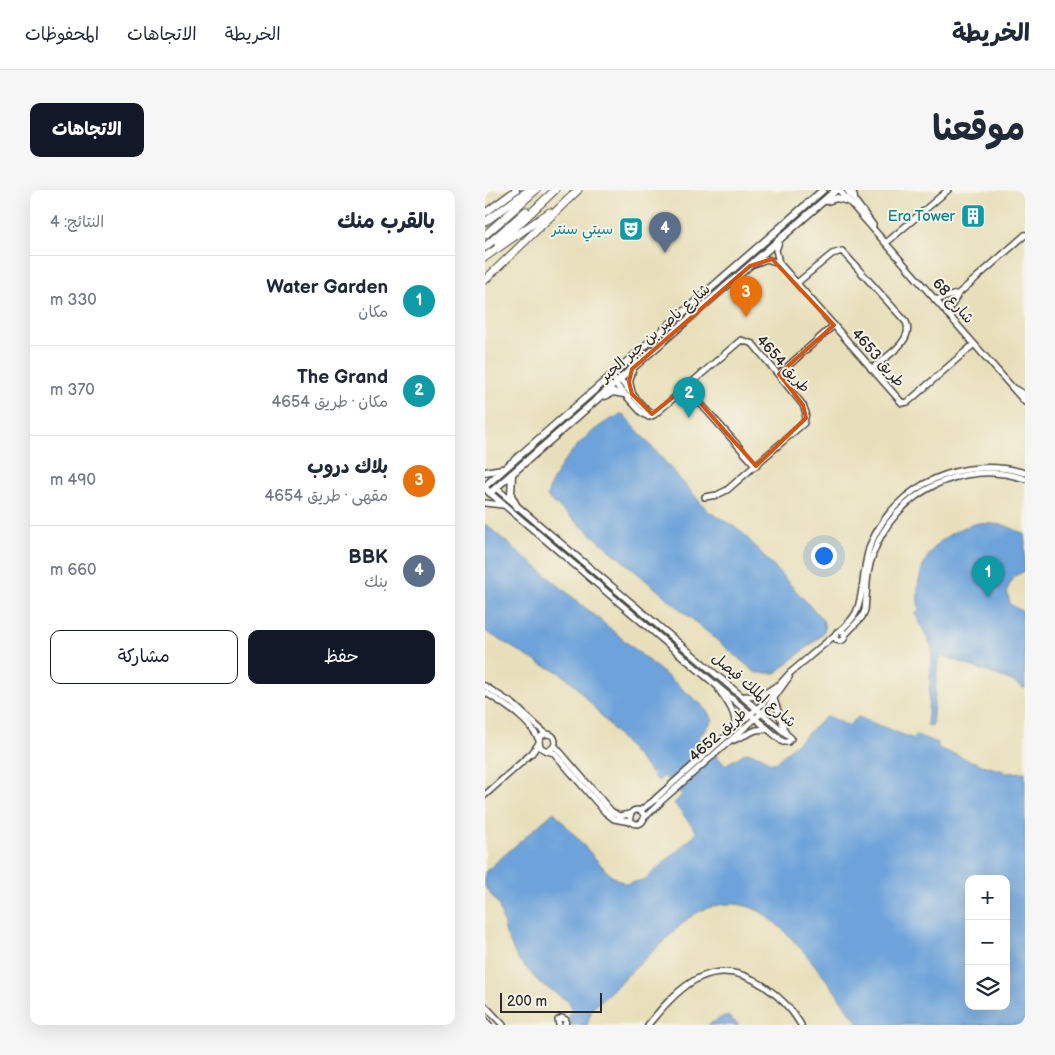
<!DOCTYPE html>
<html lang="ar">
<meta charset="utf-8">
<style>
body{margin:0;font-family:"Balsamiq Sans","Playpen Sans Arabic",sans-serif;background:#f6f6f7;color:#1f2937;direction:rtl}
.controls{position:absolute;right:15px;bottom:15px;display:grid;overflow:hidden;border-radius:10px;box-shadow:0 5px 20px #0002}
.controls button{width:45px;height:45px;display:grid;place-items:center;padding:0;border:0;border-bottom:1px solid #e0e1e3;background:#fff;color:#1f2937;font:25px sans-serif}
.scale{position:absolute;left:15px;bottom:12px;width:102px;box-sizing:border-box;padding-left:5px;border:2px solid #2b2b2b;border-top:0;font-size:14px;line-height:18px;white-space:nowrap;color:#2b2b2b;-webkit-text-stroke:4px #f7f3e8;paint-order:stroke}
.you{position:absolute;left:338px;top:365px;width:18px;height:18px;margin:-12px;border:4px solid #fff;border-radius:50%;background:#1a73e8;box-shadow:0 0 0 8px #1a73e833}
.badge{display:grid;place-items:center;width:32px;height:32px;border-radius:50%;background:#111827;color:#fff;font-size:16px;font-weight:700}
.pin{position:absolute;translate:-50% -41px;filter:drop-shadow(0 1px 2px #0008)}
.pin::after{content:'';position:absolute;top:26px;width:18px;height:15px;background:inherit;clip-path:polygon(0 0,100% 0,50% 100%)}
.list{margin:0;padding:0;list-style:none}
h2{display:flex;justify-content:space-between;align-items:center;height:65px;margin:0;padding:0 20px;font-size:21px}
h2 small{font-size:16px;font-weight:400;color:#747a83}
.list li{display:grid;grid-template-columns:32px 1fr auto;gap:15px;align-items:center;box-sizing:border-box;height:90px;padding:0 20px;border-top:1px solid #e0e1e3}
.list b{display:block;font-size:19px;white-space:nowrap}
.list p{margin:0;font-size:16px;white-space:nowrap;color:#747a83}
.list em{font-size:16px;font-style:normal;color:#747a83}
.actions{display:flex;gap:10px;padding:15px 20px}
.actions a{flex:1;padding:11px 0;border:1px solid #111827;border-radius:10px;text-align:center;font-size:18px;color:#111827}
.actions .main{background:#111827;color:#fff}
.icon{flex:none;width:28px;height:28px;fill:none;stroke:currentColor;stroke-width:2;stroke-linecap:round;stroke-linejoin:round}
.map{position:relative;flex:none;width:540px;height:835px;overflow:hidden;direction:ltr;border-radius:10px}
header{display:flex;align-items:center;gap:30px;box-sizing:border-box;height:70px;padding:0 25px;background:#fff;border-bottom:1px solid #e0e1e3}
header strong{font-size:24px}
nav{display:flex;gap:28px;margin-inline-start:auto;font-size:18px}
.intro{display:flex;align-items:center;justify-content:space-between;box-sizing:border-box;height:120px;padding:0 30px}
h1{margin:0;font-size:35px}
.button{padding:12px 22px;border-radius:10px;background:#111827;color:#fff;font-size:18px;font-weight:700}
main{display:flex;gap:30px;padding:0 30px}
aside{flex:1;background:#fff;border-radius:10px;box-shadow:0 5px 20px #0002}
.map>svg:first-child{display:block}
.water{fill:#6da3da;stroke:#4c6782;fill-rule:evenodd}
.lines{fill:none;stroke-linecap:round;stroke-linejoin:round}
.minor-casing{stroke:#474640;stroke-width:8}
.major-casing{stroke:#474640;stroke-width:9}
.highway-casing{stroke:#474640;stroke-width:9}
.minor{stroke:#fff;stroke-width:5}
.major{stroke:#fff;stroke-width:6}
.highway{stroke:#fff;stroke-width:7}
.marked{fill:none;stroke:#d5540f;stroke-width:4;stroke-linejoin:round}
.labels{text-anchor:middle;dominant-baseline:central;stroke-width:4;stroke-linejoin:round;paint-order:stroke}
.culture-label{font-size:15px;fill:#0d838f;stroke:#f7f3e8;text-anchor:end}
.street-label{font-size:15px;fill:#2b2b2b;stroke:#f7f3e8}
</style>
<header>
<strong>الخريطة</strong>
<nav><a>الخريطة</a><a>الاتجاهات</a><a>المحفوظات</a></nav>
</header>
<div class="intro"><h1>موقعنا</h1><a class="button">الاتجاهات</a></div>
<main>
<div class="map">
<svg width="540" height="835" viewBox="0 0 540 835">
<rect width="100%" height="100%" fill="#f7f3e8"/>
<filter id="ink" filterUnits="userSpaceOnUse"><feTurbulence type="fractalNoise" baseFrequency=".02" numOctaves="2"/><feDisplacementMap in="SourceGraphic" scale="10" xChannelSelector="R" yChannelSelector="G"/><feConvolveMatrix kernelMatrix="1 2 1 2 8 2 1 2 1" color-interpolation-filters="sRGB"/></filter>
<filter id="wash" filterUnits="userSpaceOnUse"><feTurbulence type="fractalNoise" baseFrequency=".0096" numOctaves="4" result="noise"/><feDisplacementMap in="SourceGraphic" scale="20" xChannelSelector="R" yChannelSelector="G"/><feGaussianBlur stdDeviation="1.12" result="paint"/><feColorMatrix in="noise" values="0 0 0 0 0 0 0 0 0 0 0 0 0 0 0 0 0 1.4 0 .05"/><feComposite in="paint" operator="in"/></filter>
<g filter="url(#wash)">
<rect width="100%" height="100%" fill="#e8dfba"/>
<g class="water">
<path d="M138,224L223,321L255,340L338,430L340,439L336,446L291,483H271L62,307C70,273 106,235 138,224Z"/>
<path d="M494,333L519,335L540,344V381L529,386L522,400L525,414L540,423V499L525,490L458,466L453,471L447,536L442,535L447,465V458L430,423L434,421C427,376 449,343 494,333Z"/>
<path d="M0,334L219,517L228,530L214,547L240,575L262,562L278,567L285,573H290L342,526L363,536L373,527L429,549L431,545L453,553V558L500,576L519,581L520,583L540,582V835H374C352,803 305,737 272,720C248,708 219,715 200,731L107,819L102,835H83L86,819L84,812L55,793L32,768L21,744L14,715L0,697V682L69,622L125,685L141,694L159,690L210,645L211,641L189,613L197,605L179,586L173,591L88,493L74,482L55,474L0,441ZM484,689H521V816H484Z"/>
<path d="M239,826L244,827L254,835H223Z"/>
</g>
</g>
<g filter="url(#ink)">
<g class="lines">
<defs>
<g id="minor">
<path d="M354,0L540,212"/>
<path d="M362,0L388,35"/>
<path d="M294,52L291,60L294,73L417,213L423,212L489,154"/>
<path d="M401,53L463,0"/>
<path d="M269,74L282,69L293,73"/>
<path d="M312,93L347,64L357,61L421,132C430,151 399,168 386,179"/>
<path d="M450,110L472,104"/>
<path d="M462,124L473,104L540,45"/>
<path d="M129,183L163,222L170,223"/>
<path d="M294,184L349,135"/>
<path d="M124,187L157,223L164,227L169,225L256,150L268,154L318,215L321,223L319,233L242,300L232,305L220,307"/>
<path d="M201,197L271,276"/>
<path d="M530,199L540,205"/>
<path d="M5,303L298,552H303L306,548L280,526L11,298"/>
<path d="M0,313L17,315"/>
<path d="M355,441C361,435 369,429 372,420C380,400 377,375 386,353C412,293 479,265 540,283"/>
<circle cx="355" cy="446" r="5"/>
<path d="M359,446L377,427L380,420C382,401 381,382 388,364C410,302 478,268 540,289"/>
<path d="M0,496L28,514L61,544"/>
<path d="M234,500C241,510 254,526 249,539"/>
<path d="M0,502C20,515 43,528 54,550"/>
<path d="M260,506L274,507L291,496"/>
<path d="M289,509L300,541"/>
<circle cx="62" cy="552" r="8"/>
<path d="M249,550L271,540L283,539"/>
<path d="M70,556L126,621L134,626L145,624"/>
<path d="M62,561L69,563L120,622L129,629L145,632"/>
<path d="M0,605L47,563L54,553"/>
<path d="M170,609L276,515L305,483L350,445"/>
<path d="M174,613L281,519L304,487"/>
<circle cx="152" cy="627" r="7"/>
<path d="M156,620L171,609"/>
<path d="M160,627L175,613"/>
<path d="M0,816L18,835"/>
<path d="M0,830L4,835"/>
<path d="M74,835L73,830L77,828L81,830L80,835"/>
<path d="M163,835C195,795 229,762 279,796C294,806 307,819 316,835"/>
</g>
<g id="major">
<path d="M367,0L369,8"/>
<path d="M342,11L352,8L363,11"/>
<path d="M0,23L31,0"/>
<path d="M147,204L144,192L147,181"/>
<path d="M120,206L128,202L139,204"/>
<path d="M0,282L17,279"/>
<path d="M27,284L26,305L32,317"/>
<path d="M0,296L338,0"/>
<path d="M0,298L5,303L351,0"/>
</g>
<g id="highway">
<path d="M0,32L44,0"/>
<path d="M0,45L51,0"/>
<path d="M13,54L70,0"/>
<path d="M0,57L41,21"/>
<path d="M0,67L65,22"/>
<path d="M0,90L93,0"/>
</g>
</defs>
<use href="#minor" class="minor-casing"/>
<use href="#major" class="major-casing"/>
<use href="#highway" class="highway-casing"/>
<use href="#minor" class="minor"/>
<use href="#major" class="major"/>
<use href="#highway" class="highway"/>
</g>
</g>
<path class="marked" d="M287,69L349,135L294,184L318,215L321,228L271,276L201,197L167,224L147,204L144,192L147,179L265,76Z"/>
<defs>
<symbol id="building-square" viewBox="-11 -11 22 22"><rect x="-9" y="-9" width="18" height="18" rx="4" fill="#0f9aa8" stroke="#f7f3e8"/><path d="M-4-6H4V6H1V3H-1V6H-4ZM-2.5-4.3h1.7v1.8h-1.7ZM.8-4.3h1.7v1.8H.8ZM-2.5-1h1.7V.8h-1.7ZM.8-1h1.7V.8H.8Z" fill="#fff"/></symbol>
<symbol id="theatre-square" viewBox="-11 -11 22 22"><rect x="-9" y="-9" width="18" height="18" rx="4" fill="#0f9aa8" stroke="#f7f3e8"/><path d="M-5-5.5Q0-4 5-5.5V0Q5 5 0 6Q-5 5-5 0ZM-3.3-2.5H-1v1.5H-3.3ZM1-2.5H3.3v1.5H1ZM-2.8 1Q0 5.5 2.8 1Z" fill="#fff"/></symbol>
</defs>
<g fill-rule="evenodd">
<use href="#building-square" x="474" y="12" width="28" height="28"/>
<use href="#theatre-square" x="132" y="25" width="28" height="28"/>
</g>
<g class="labels">
<g class="culture-label">
<text x="470" y="26">Era Tower</text>
<text x="128" y="39">سيتي سنتر</text>
</g>
<g class="street-label">
<text transform="translate(468 111) rotate(49)">شارع 68</text>
<text transform="translate(170 143) rotate(-41)">شارع ناصر بن جبر الجبر</text>
<text transform="translate(393 168) rotate(49)">طريق 4653</text>
<text transform="translate(298 174) rotate(48)">طريق 4654</text>
<text transform="translate(269 500) rotate(41)">شارع الملك فيصل</text>
<text transform="translate(233 545) rotate(-42)">طريق 4652</text>
</g>
</g>
</svg>
<div class="controls">
<button>+</button>
<button>−</button>
<button><svg class="icon" aria-label="layers" viewBox="0 0 24 24"><path d="M12 4l9 5-9 5-9-5zM3 14l9 5 9-5"/></svg></button>
</div>
<div class="scale">200 m</div>
<div class="you"></div>
<div class="pin badge" style="left:503px;top:407px;background:#0f9aa8">1</div>
<div class="pin badge" style="left:204px;top:228px;background:#0f9aa8">2</div>
<div class="pin badge" style="left:261px;top:127px;background:#e8710a">3</div>
<div class="pin badge" style="left:180px;top:63px;background:#5c6f8a">4</div>
</div>
<aside>
<h2>بالقرب منك<small>النتائج: 4</small></h2>
<ul class="list">
<li><span class="badge" style="background:#0f9aa8">1</span><div><b>Water Garden</b><p>مكان</p></div><em>330 m</em></li>
<li><span class="badge" style="background:#0f9aa8">2</span><div><b>The Grand</b><p>مكان · طريق 4654</p></div><em>370 m</em></li>
<li><span class="badge" style="background:#e8710a">3</span><div><b>بلاك دروب</b><p>مقهى · طريق 4654</p></div><em>490 m</em></li>
<li><span class="badge" style="background:#5c6f8a">4</span><div><b>BBK</b><p>بنك</p></div><em>660 m</em></li>
</ul>
<div class="actions"><a class="main">حفظ</a><a>مشاركة</a></div>
</aside>
</main>
